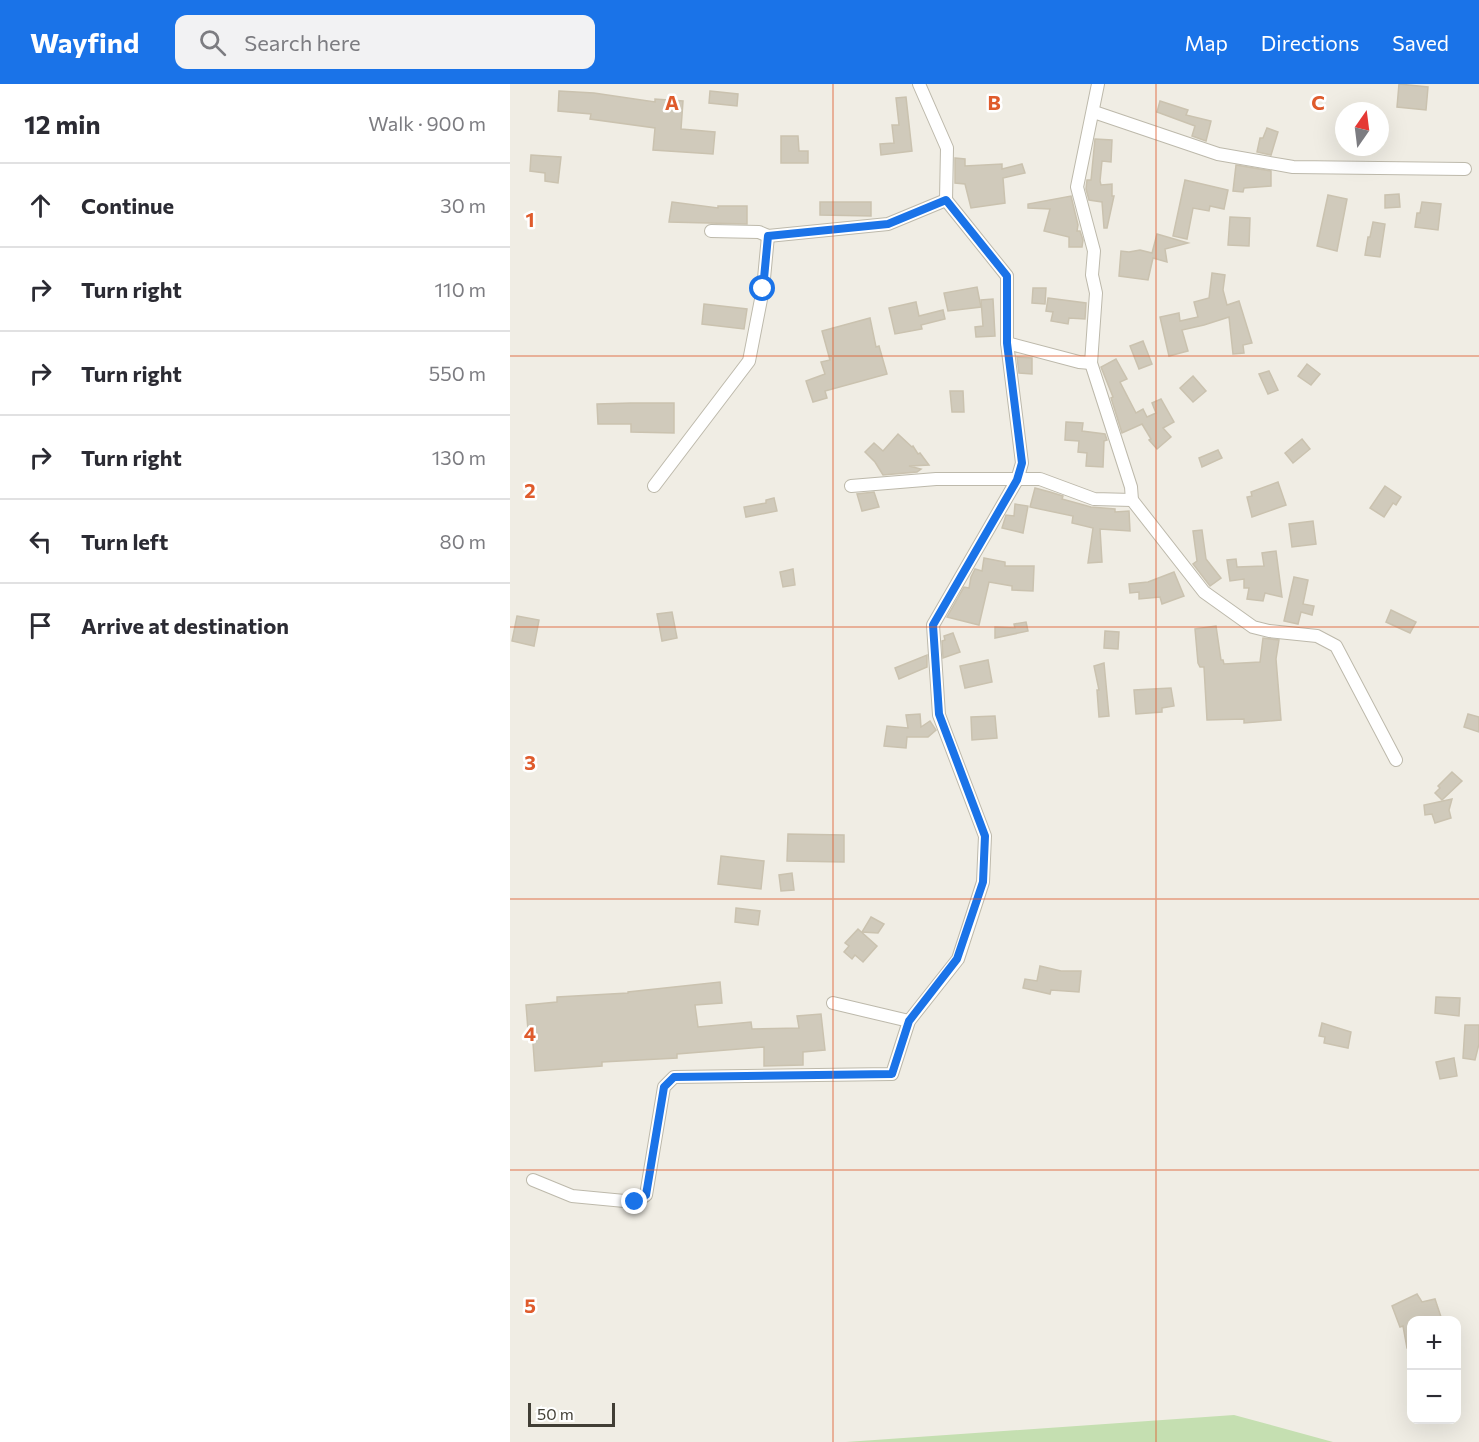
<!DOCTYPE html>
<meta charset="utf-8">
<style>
body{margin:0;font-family:Commissioner,sans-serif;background:#f2f2f3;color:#2b2b33}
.controls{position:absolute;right:18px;bottom:18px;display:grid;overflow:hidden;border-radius:12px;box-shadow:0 6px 24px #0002}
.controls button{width:54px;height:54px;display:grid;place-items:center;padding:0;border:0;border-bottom:2px solid #e1e1e2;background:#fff;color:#2b2b33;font:30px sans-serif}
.compass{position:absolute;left:825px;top:18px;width:54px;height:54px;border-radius:50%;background:#fff;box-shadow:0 6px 24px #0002;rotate:14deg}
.scale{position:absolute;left:18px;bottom:15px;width:87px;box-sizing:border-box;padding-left:6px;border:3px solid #413e35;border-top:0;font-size:16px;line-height:21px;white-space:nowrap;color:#413e35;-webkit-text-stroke:4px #fff;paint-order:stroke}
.stop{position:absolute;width:18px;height:18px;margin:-14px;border:4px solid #1a73e8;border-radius:50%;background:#fff}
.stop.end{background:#1a73e8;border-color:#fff;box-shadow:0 2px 6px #0008}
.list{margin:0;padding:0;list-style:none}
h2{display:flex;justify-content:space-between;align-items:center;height:78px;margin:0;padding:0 24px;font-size:26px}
h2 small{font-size:20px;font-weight:400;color:#7c7c81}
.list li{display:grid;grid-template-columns:39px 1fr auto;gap:18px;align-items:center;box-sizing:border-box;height:84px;padding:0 24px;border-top:2px solid #e1e1e2}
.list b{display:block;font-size:22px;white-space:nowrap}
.list em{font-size:20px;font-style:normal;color:#7c7c81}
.icon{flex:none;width:33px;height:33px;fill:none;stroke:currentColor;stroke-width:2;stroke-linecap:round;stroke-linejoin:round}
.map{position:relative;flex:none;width:969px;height:1358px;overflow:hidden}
header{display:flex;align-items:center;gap:36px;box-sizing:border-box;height:84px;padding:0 30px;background:#1a73e8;color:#fff}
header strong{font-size:28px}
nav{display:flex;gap:33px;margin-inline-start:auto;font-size:21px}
.search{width:420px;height:54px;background:#f2f2f3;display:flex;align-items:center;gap:15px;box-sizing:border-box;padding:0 21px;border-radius:12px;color:#7c7c81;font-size:22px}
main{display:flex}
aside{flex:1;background:#fff}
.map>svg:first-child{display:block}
.green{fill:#c5dfb1}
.building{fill:#d0cabb;stroke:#cac2af;stroke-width:1.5}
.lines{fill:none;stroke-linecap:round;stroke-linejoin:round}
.minor-casing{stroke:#bdb9ab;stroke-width:14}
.minor{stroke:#fff;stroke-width:12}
.route{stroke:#1a73e8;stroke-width:8}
.grid{fill:none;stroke:#df5b2c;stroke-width:1.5;stroke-opacity:0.55}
.grid-label{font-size:20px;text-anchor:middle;font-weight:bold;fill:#df5b2c;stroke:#fff;stroke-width:5;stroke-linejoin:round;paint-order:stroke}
</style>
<header>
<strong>Wayfind</strong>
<div class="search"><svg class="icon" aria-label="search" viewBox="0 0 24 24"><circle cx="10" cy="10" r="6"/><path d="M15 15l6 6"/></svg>Search here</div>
<nav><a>Map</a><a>Directions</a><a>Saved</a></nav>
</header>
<main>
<aside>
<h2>12 min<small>Walk · 900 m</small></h2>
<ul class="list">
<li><svg class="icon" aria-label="ahead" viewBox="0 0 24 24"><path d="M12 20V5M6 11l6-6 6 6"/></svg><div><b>Continue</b></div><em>30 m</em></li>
<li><svg class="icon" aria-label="right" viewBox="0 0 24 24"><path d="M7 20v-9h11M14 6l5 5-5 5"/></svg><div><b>Turn right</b></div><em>110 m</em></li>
<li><svg class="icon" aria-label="right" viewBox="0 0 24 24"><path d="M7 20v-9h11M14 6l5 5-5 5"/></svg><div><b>Turn right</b></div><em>550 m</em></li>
<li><svg class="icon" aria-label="right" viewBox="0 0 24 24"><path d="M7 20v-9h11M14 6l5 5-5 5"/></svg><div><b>Turn right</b></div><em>130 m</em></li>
<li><svg class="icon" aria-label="left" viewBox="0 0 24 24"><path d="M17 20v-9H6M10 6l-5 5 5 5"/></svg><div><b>Turn left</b></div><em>80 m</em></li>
<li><svg class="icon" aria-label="arrive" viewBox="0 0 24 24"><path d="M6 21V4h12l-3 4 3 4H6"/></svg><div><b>Arrive at destination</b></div></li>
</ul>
</aside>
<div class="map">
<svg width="969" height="1358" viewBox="0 0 969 1358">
<rect width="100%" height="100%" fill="#f0ede4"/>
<path class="green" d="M724,1331L823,1358H336Z"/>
<g class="building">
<path d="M889,0L918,3L916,26L887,23Z"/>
<path d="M49,7L84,9L145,18V15L173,17L171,45L205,48L203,70L143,66L145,44L80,35L81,30L48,27Z"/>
<path d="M200,7L228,10L227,22L199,19Z"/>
<path d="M396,13L402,67L371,71L370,60L384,59L382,41H389L386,14Z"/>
<path d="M650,17L678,26L676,31L701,37L696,57L682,52L685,42L647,28Z"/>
<path d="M757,44L768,48L761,71L747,68L750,54H753Z"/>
<path d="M271,52H288L289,67H298V79H271Z"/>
<path d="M585,55L602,56L601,78L592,77L590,97L591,101L602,100V112H604L597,144H594L592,118L579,116L576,105L577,96H581Z"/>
<path d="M21,71L51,73L48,99L35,97V89L20,87Z"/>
<path d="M445,74L455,75V82L492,80V85L512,80L515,89L493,94L495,119L461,124L455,100L445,99Z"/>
<path d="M726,81L761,87V102L734,104L733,108L723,107Z"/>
<path d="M675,96L718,106L714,125L700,122L699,127L683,124L677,155L663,152Z"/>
<path d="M889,110L890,123L875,124V111Z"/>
<path d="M818,111L837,115L827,167L807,162Z"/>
<path d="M561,112L568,141L567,147H570L573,156L572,163H559V153L534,147L540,125L518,124V120Z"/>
<path d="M162,118L208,124V122H237V140L159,138Z"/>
<path d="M310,118H361V132L310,131Z"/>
<path d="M912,118L931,120L928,146L905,143L907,129H910Z"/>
<path d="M720,133L740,134L739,162L718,161Z"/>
<path d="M863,138L875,140L870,173L855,171L858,153H860Z"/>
<path d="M647,150L678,159L655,165L657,178L643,174L638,196L609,192L611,167L619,168L630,166L642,169Z"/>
<path d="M702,189L715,191L713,206L717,221L729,217L742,259L733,261L734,269L723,270L719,233L694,241L672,246L678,267L659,272L650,233L669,229L670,237L688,233L684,218L699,214Z"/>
<path d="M467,203L471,223L438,227L434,209Z"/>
<path d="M523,204H536L535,220L522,219Z"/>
<path d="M538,214L576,219L575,235L559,234L558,240L541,237L543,228L536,227Z"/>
<path d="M483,215L485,252L466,253L465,243L473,242L471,216Z"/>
<path d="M406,218L409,232L433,226L435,235L411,241L412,245L385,250L379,224Z"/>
<path d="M194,220L237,225L234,245L192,240Z"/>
<path d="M360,234L366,263L369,262L377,290L315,307L317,314L303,318L296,297L315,290L311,278L320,276L312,247Z"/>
<path d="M633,257L642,280L629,285L620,262Z"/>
<path d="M507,273L522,274V290L509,289Z"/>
<path d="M606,275L617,295L610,298L626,329L633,325L637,333L646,329L642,319L651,315L664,338L653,344L661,353L647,365L639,356L641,355L632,340L612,349L601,314L603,313L591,283Z"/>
<path d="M797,280L810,290L801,301L788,292Z"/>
<path d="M759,287L768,306L758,310L749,290Z"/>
<path d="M683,292L696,307L683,318L670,304Z"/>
<path d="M440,307H453L454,328H442Z"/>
<path d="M121,319H164V349L121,348V340H88L87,320Z"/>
<path d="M556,338L573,339L572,347L595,350L597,356L594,357L593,383L576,382L577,369L568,368L569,357L555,356Z"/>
<path d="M388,350L402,363L403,362L408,370L410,369L419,381L399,382L411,385L407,388L373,391L365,378L355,368L364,359L373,367Z"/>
<path d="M792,355L800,365L783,379L775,369Z"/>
<path d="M708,366L712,374L692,383L689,374Z"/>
<path d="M768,398L776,421L742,433L737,413L742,412L741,408Z"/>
<path d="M875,402L891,413L886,421L883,419L874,433L860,424Z"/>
<path d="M525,404L540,408L553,412L552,415L581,423L605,425V428L619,427L620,447L590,445L592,478L578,479L583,444L562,439L563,432L520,423Z"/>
<path d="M364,408L369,423L352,427L347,410Z"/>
<path d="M264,414L267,427L236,433L234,423L256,419V416Z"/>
<path d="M505,420L518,422L513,449L492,444L496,431L504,432Z"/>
<path d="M803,437L806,460L782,463L779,440Z"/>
<path d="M692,446L696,475L711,494L700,502L683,480L687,477L683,447Z"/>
<path d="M766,467L772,513L755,509L753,517L737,515L739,504H734V495L720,497L717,476L726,475L727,483L754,482L752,469Z"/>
<path d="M474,474L495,478V482H524L523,507L502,506V502L479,498L469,541L437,533L454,503L459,504L461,493L465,485L472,487Z"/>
<path d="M283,485L285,501L273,503L270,488Z"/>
<path d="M664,488L674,512L652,520L650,513L629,515V508L620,509L619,500L638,498Z"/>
<path d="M784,493L798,496L793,520L804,522L802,531L791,528L788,540L774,537Z"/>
<path d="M881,526L906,538L900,549L876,538Z"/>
<path d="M162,528L167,554L152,557L147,530Z"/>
<path d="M7,532L29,536L24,562L2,557Z"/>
<path d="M516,538L518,547L485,554V543L505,544L504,540Z"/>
<path d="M706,542L711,576H713L714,580L750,578L753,554L769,556L766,575L771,636L734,639V635L697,636L694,583H690L688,579L685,545Z"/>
<path d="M595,547L609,548L608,565L594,564Z"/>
<path d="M443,549L450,568L433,574L432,557L435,556L434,552Z"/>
<path d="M417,571V583L389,595L385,584Z"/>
<path d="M478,576L482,598L455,604L450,582Z"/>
<path d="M594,579L599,632L589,633L587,606H589L584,582Z"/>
<path d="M661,604L664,622L652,624V628L626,630L624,606Z"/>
<path d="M410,630L411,643L420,637L426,646L418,653H397L396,664L374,662L377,642L398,644L396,631Z"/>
<path d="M958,630L969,633V648L954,643Z"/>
<path d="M485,632L487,654L462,656L461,633Z"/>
<path d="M942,688L952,697L932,716L925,709L930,704L928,702Z"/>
<path d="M942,715L939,726L941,734L925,739L922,730L915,731L914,721Z"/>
<path d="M278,750L334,751V778L277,777Z"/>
<path d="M211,772L254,777L251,805L208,800Z"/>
<path d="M282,789L284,806L271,807L269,791Z"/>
<path d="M226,824L250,827L248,841L225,838Z"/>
<path d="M361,833L374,840L368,849L352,848Z"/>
<path d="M348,845L367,862L353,878L345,871L342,875L334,868L339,862L335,859Z"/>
<path d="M530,882L551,887H571L569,908L541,906L540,910L513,904L515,895L527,897Z"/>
<path d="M210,898L212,919L185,921L188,943L241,938L242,945L289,944L287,932L311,930L315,966L293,968V981L254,982V963L167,970V974L92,978V982L25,987L22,946H18L16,921L47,918V913L118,909V908Z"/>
<path d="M926,913L950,914L949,932L925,929Z"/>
<path d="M812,939L841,948L838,964L814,959L815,953L809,952Z"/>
<path d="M955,941H969V960L965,976L953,974Z"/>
<path d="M944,974L947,992L930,995L926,978Z"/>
<path d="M907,1210L912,1218L925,1215L932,1236H902V1264H897L893,1242L890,1243L882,1222Z"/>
</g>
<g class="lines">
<defs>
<g id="minor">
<path d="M588,0L567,103L584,167L582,191L586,209L581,279L621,403L622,416L694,508L743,543L759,547L807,552L826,562L886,676"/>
<path d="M584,28L708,70L783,83L955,85"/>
<path d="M201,147L249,148L258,152L378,140L436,116"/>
<path d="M497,259L569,278L581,279"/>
<path d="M144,402L239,277L253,205L258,152"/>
<path d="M341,402L426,395H530L584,415L622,416"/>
<path d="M323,919L399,937"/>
<path d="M23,1096L62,1112L125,1118L136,1111L154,1003L164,993L382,990L399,937L448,875L473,798L475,752L429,631L423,541L507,396L512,379L497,259V192L436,116L437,64L409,0"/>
</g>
</defs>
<use href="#minor" class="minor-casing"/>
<use href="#minor" class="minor"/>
</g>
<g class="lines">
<path class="route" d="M125,1118L136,1111L154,1003L164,993L382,990L399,937L447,875L473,798L475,752L429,630L423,541L507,396L512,379L497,259V192L436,116L378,140L258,152L253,205"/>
</g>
<path class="grid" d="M323,0V1358M646,0V1358M0,272H969M0,543H969M0,815H969M0,1086H969"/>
<g class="grid-label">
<text x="162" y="26">A</text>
<text x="484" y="26">B</text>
<text x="808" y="26">C</text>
<text x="20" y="143">1</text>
<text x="20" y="414">2</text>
<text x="20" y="686">3</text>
<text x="20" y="957">4</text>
<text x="20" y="1229">5</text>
</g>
</svg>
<div class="controls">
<button>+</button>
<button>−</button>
</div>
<svg class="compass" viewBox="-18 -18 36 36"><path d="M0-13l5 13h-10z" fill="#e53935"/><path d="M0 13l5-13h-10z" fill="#7c7c81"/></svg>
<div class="scale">50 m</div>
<div class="stop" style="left:253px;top:205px"></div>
<div class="stop end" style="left:125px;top:1118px"></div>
</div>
</main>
